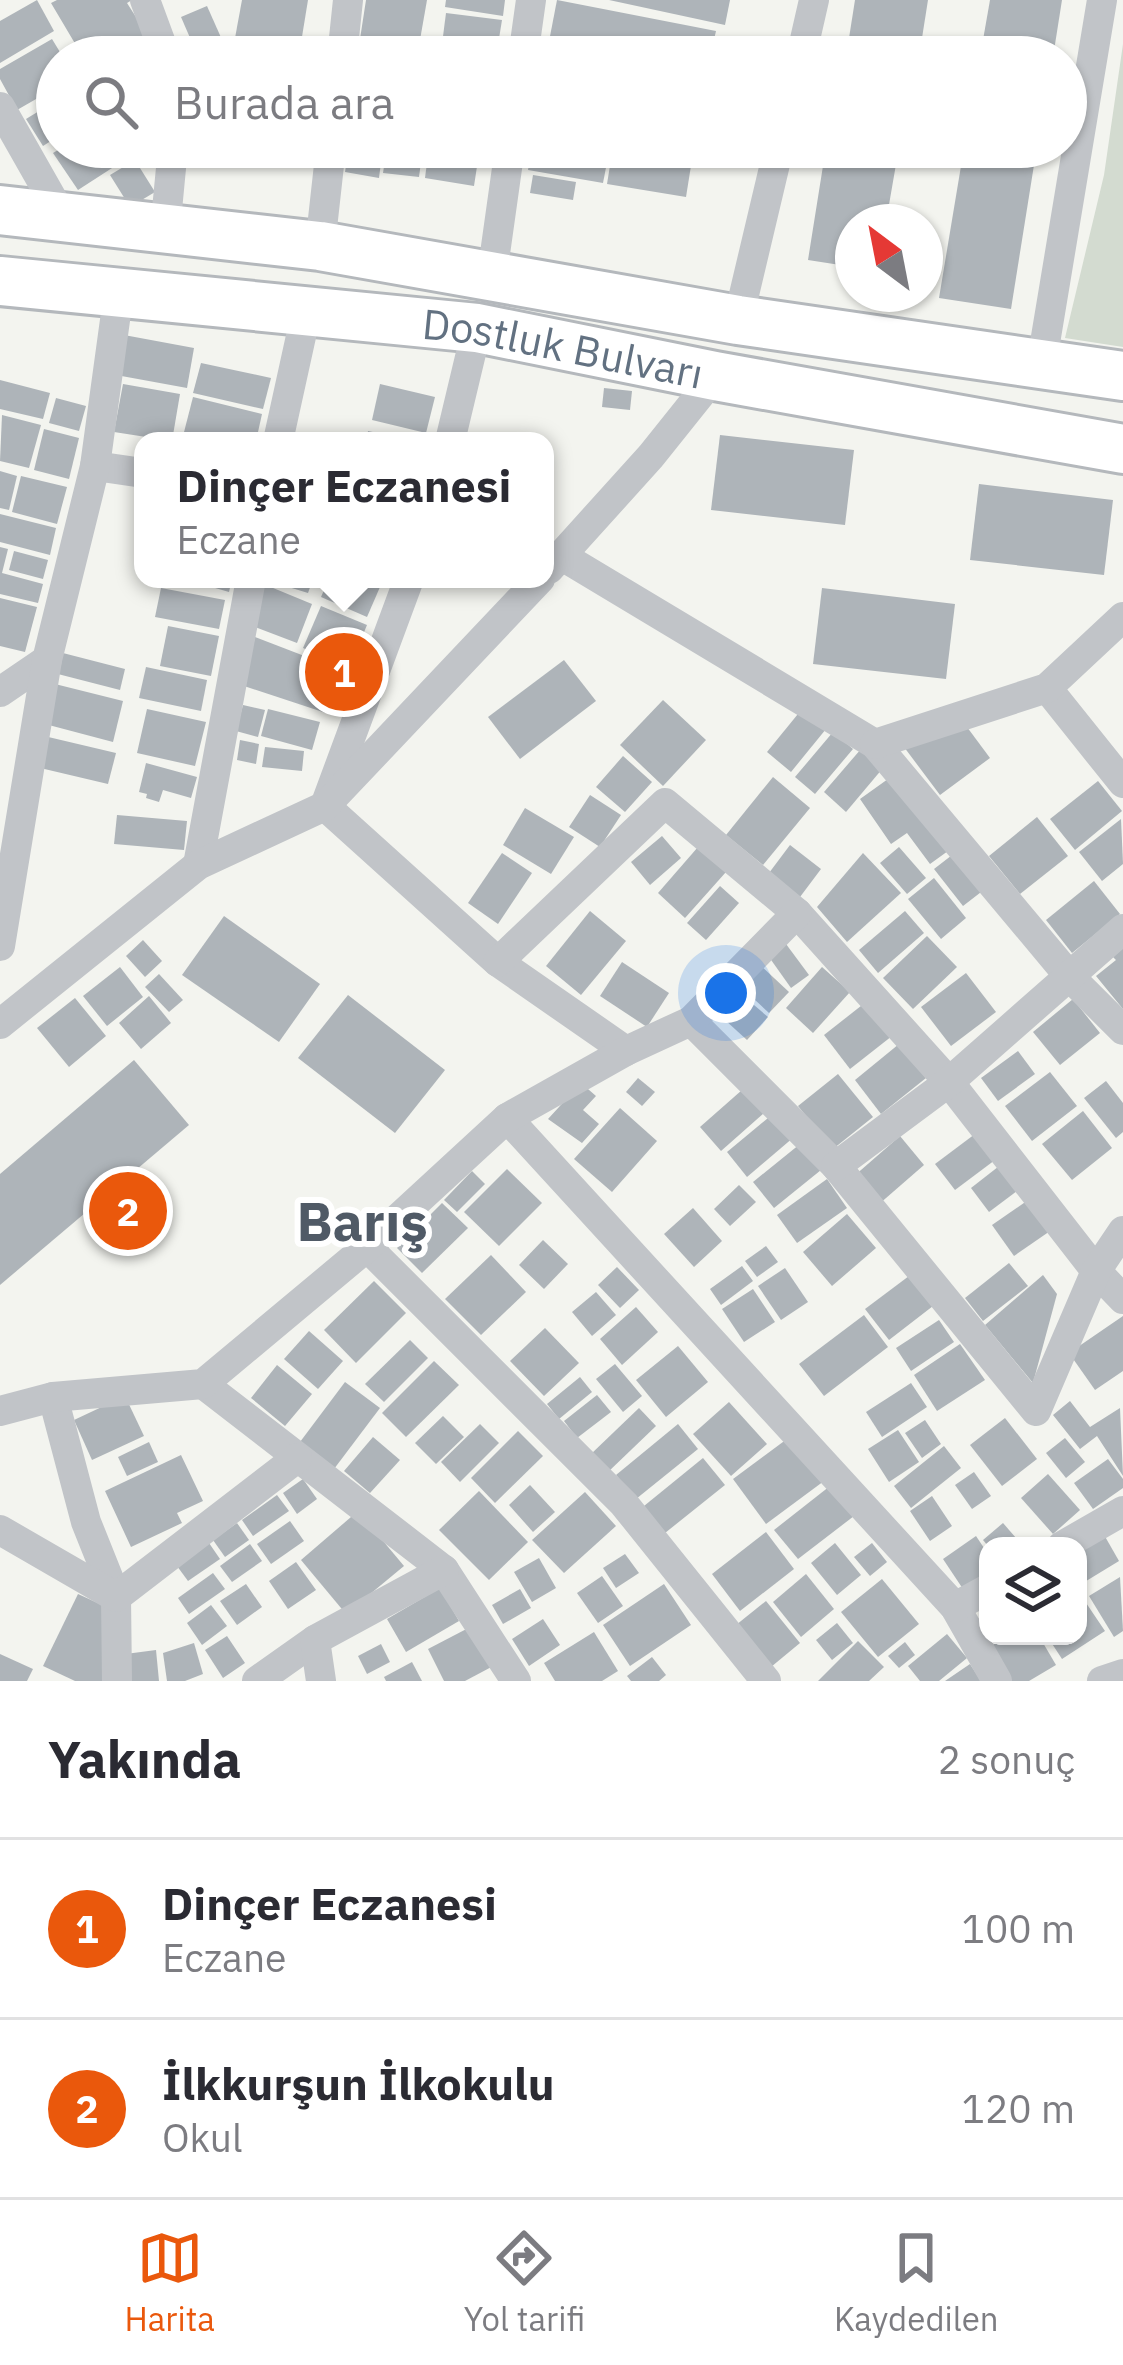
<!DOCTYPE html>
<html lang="tr">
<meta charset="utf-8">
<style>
body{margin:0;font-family:"IBM Plex Sans",sans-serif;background:#f7f7f7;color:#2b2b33}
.controls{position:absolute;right:36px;bottom:36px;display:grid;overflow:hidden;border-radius:24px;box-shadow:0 3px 9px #0004}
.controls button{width:108px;height:108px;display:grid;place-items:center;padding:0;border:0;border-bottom:3px solid #e1e1e2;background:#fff;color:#2b2b33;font:60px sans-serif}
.compass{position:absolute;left:835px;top:204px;width:108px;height:108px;border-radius:50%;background:#fff;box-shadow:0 3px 9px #0004;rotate:328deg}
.you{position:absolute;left:726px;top:993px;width:42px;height:42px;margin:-30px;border:9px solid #fff;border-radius:50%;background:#1a73e8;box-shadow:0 0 0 18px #1a73e833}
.badge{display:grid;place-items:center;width:78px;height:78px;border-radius:50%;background:#ea580c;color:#fff;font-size:39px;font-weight:700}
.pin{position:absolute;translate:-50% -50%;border:6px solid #fff;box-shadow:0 3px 12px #0006}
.popup{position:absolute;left:134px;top:432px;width:420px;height:156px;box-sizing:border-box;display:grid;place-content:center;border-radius:24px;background:#fff;filter:drop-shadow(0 3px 9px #0005);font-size:39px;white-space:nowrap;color:#7c7c81}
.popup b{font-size:45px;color:#2b2b33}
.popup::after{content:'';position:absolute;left:50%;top:100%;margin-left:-24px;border:24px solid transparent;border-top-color:#fff}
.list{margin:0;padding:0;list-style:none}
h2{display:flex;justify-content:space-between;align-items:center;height:156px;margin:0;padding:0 48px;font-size:51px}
h2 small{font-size:39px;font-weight:400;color:#7c7c81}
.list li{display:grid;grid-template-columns:78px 1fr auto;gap:36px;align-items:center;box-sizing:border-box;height:180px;padding:0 48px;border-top:3px solid #e1e1e2}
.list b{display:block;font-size:45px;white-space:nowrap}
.list p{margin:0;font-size:39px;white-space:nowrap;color:#7c7c81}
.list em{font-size:39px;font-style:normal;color:#7c7c81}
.icon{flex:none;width:66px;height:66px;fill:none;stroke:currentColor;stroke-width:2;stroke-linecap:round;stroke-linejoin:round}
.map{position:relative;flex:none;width:1123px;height:1681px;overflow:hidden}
.search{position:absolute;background:#fff;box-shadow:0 3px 9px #0004;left:36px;right:36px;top:36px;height:132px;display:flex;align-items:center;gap:30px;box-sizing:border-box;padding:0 42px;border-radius:66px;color:#7c7c81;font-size:45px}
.sheet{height:516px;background:#fff}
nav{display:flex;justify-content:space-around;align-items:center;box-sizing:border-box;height:168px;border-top:3px solid #e1e1e2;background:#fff;font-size:33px;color:#7c7c81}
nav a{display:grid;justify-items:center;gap:6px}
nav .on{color:#ea580c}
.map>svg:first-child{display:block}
.green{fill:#d3dbd0}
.building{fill:#aeb4b9}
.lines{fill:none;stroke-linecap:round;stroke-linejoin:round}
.primary-casing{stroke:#b4b8bc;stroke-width:54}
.minor{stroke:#c1c4c8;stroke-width:30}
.primary{stroke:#fff;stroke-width:48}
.labels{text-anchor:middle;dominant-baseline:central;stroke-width:12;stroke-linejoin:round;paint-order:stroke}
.street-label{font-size:42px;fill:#627181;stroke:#fff}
.district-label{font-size:54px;font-weight:bold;fill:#505a66;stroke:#fff}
</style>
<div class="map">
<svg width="1123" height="1681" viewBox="0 0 1123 1681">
<rect width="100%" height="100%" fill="#f3f4ef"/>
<path class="green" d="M1123,44V347L1065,338L1104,175Z"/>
<g class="building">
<path d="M37,0L54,31L0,63V21Z"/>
<path d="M57,0H132L127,3L150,39L121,57H83L51,3Z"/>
<path d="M242,0H308L300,49L235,38Z"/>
<path d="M366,0H427L417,57L358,52Z"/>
<path d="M446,0H505L503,16L445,7Z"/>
<path d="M557,0L716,31L710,57H546Z"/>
<path d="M609,0H730L725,25Z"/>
<path d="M855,0H928L919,57H846Z"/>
<path d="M990,0H1062L1053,57H980Z"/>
<path d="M207,6L223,42L197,54L181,17Z"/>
<path d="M446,13L502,20L497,51L442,44Z"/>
<path d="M52,39L63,57H57V87L17,110L0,79V69Z"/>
<path d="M57,100V137L43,146L26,119Z"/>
<path d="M63,147H118L126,159L78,190L53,153Z"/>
<path d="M349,147H383L379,178L345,172Z"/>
<path d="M387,147H423L419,177L383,173Z"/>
<path d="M429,147H480L474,186L425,178Z"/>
<path d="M532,147H610L603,183L528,170Z"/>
<path d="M613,147H694L686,197L607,184Z"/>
<path d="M826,147H899L886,222H853V267L808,260Z"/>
<path d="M963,154L1034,165L1011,309L939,298Z"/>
<path d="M135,160L155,192L130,207L110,175Z"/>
<path d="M533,175L576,182L573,200L530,193Z"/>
<path d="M124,335L194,348L187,388L116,375Z"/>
<path d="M201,363L271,378L263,409L193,393Z"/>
<path d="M0,380L50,393L43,419L0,409Z"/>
<path d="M123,384L180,394L172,441L114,432Z"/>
<path d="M380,384L435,397L426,433L372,420Z"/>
<path d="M604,388L632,391L630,410L602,407Z"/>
<path d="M193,397L262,414L256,441H202L183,436Z"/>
<path d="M56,398L86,406L79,431L49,423Z"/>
<path d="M2,415L41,425L29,468L0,461Z"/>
<path d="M44,429L79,438L69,479L34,470Z"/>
<path d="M368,431L406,439V441H366Z"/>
<path d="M720,435L854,450L845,525L711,510Z"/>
<path d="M0,471L17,476L9,510L0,508Z"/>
<path d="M21,476L67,487L57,524L12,512Z"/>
<path d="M979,484L1113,500L1104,575L970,560Z"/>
<path d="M0,514L56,528L50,555L0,542Z"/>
<path d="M0,547L8,549L2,573L43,584L38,603L0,594Z"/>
<path d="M14,551L48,560L43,579L9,570Z"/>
<path d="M184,579H232L229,592Z"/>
<path d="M284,579H313L308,593L282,585Z"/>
<path d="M329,579H361L380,587L367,617L321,597Z"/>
<path d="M261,583L312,604L297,643L255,627Z"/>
<path d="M161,588L225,600L219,629L155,617Z"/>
<path d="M822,588L955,604L946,679L813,664Z"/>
<path d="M0,598L37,607L25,652L0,646Z"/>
<path d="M321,606L367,625L349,668L303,648Z"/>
<path d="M168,626L219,636L211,676L160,666Z"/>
<path d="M255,637L346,672L332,715L244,686Z"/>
<path d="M59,652L125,669L120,690L54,673Z"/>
<path d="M564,660L596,701L520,759L488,717Z"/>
<path d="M146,667L207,680L201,711L139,698Z"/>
<path d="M55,684L123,701L113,742L45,724Z"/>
<path d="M663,700L706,740L663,786L620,745Z"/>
<path d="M243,705L265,710L258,737L236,731Z"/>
<path d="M147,709L206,722L195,766L137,753Z"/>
<path d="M268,709L320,722L312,750L261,736Z"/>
<path d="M802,709L826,729L791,772L767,752Z"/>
<path d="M964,723L990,758L940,795L904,747Z"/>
<path d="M833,732L853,749L815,794L795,777Z"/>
<path d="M44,736L116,753L108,784L36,767Z"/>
<path d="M240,740L259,744L256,764L237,760Z"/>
<path d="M265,747L304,751L302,771L262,767Z"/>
<path d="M861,749L883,768L846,812L824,792Z"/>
<path d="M623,756L652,782L625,812L596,787Z"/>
<path d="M146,763L197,777L191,798L163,790L159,802L146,798L147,794L139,792Z"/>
<path d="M895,774L948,851L930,864L907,833L891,844L860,799Z"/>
<path d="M773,777L810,808L763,865L726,835Z"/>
<path d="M1098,781L1122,811L1075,850L1050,819Z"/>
<path d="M590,795L621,815L600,847L569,827Z"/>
<path d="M525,808L574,837L551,874L503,845Z"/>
<path d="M117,815L187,821L184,850L114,844Z"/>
<path d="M1037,817L1068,856L1020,894L989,856Z"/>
<path d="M1121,819L1123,864L1102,881L1079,852Z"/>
<path d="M662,836L681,858L650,885L631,862Z"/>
<path d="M790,845L821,869L797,901L766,877Z"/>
<path d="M698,847L726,872L685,918L658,893Z"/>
<path d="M899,847L926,878L907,894L880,863Z"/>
<path d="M956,852L985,889L963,906L934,869Z"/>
<path d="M502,853L532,873L498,924L468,903Z"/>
<path d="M863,853L901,893L847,942L817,907Z"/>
<path d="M934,878L966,918L941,939L908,899Z"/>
<path d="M1094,881L1120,914L1072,953L1046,920Z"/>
<path d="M720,886L739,903L706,940L687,923Z"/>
<path d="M590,911L626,941L581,995L546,966Z"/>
<path d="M905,911L924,933L878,973L859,950Z"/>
<path d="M224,916L320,984L279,1042L182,975Z"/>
<path d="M927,936L957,967L913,1009L883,978Z"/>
<path d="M143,940L162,961L145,977L126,956Z"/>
<path d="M786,944L809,975L791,988L769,957Z"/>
<path d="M1123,948V1009L1096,976L1116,960L1113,957Z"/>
<path d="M622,962L669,993L647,1027L600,996Z"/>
<path d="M759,964L789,992L769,1013L739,985Z"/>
<path d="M120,967L143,997L107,1026L83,996Z"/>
<path d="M822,967L850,992L813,1033L786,1008Z"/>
<path d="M966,973L996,1012L951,1046L921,1007Z"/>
<path d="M159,974L183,1000L169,1012L145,987Z"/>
<path d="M734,988L768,1017L747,1040L714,1010Z"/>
<path d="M348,995L445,1070L395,1133L298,1058Z"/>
<path d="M149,996L171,1023L141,1049L119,1023Z"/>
<path d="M75,998L106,1036L69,1067L37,1028Z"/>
<path d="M1073,999L1100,1033L1060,1065L1033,1032Z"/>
<path d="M866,1002L892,1036L850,1069L824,1035Z"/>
<path d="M899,1044L926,1078L881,1114L855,1080Z"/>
<path d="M1018,1051L1035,1074L998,1101L981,1078Z"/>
<path d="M134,1060L189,1125L0,1285V1174Z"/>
<path d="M1050,1072L1077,1106L1032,1141L1005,1106Z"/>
<path d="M838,1074L873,1117L833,1149L798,1106Z"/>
<path d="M638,1078L655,1092L642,1106L626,1092Z"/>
<path d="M1106,1081L1123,1103V1132L1116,1138L1084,1098Z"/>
<path d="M581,1083L596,1096L583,1110L599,1124L582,1143L548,1119Z"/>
<path d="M742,1090L764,1113L721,1151L700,1127Z"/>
<path d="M620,1108L657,1141L612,1192L574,1159Z"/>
<path d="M1083,1111L1112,1148L1072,1180L1042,1144Z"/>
<path d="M774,1113L794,1137L747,1177L727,1152Z"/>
<path d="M979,1131L999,1157L955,1190L935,1164Z"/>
<path d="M900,1136L924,1165L878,1205L853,1177Z"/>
<path d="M800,1144L821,1170L774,1208L753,1182Z"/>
<path d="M1003,1163L1021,1188L989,1212L971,1188Z"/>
<path d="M507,1169L542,1203L499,1246L464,1212Z"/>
<path d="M472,1171L485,1184L457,1212L444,1200Z"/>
<path d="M827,1179L847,1208L797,1243L777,1215Z"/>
<path d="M739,1185L756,1202L730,1226L714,1209Z"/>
<path d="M1031,1198L1053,1229L1014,1256L992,1225Z"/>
<path d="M442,1203L468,1228L422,1273L397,1248Z"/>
<path d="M693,1208L722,1241L694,1267L664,1234Z"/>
<path d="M847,1214L876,1248L832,1286L803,1252Z"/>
<path d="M543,1240L568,1264L544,1289L519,1265Z"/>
<path d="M766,1246L778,1262L757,1277L745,1261Z"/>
<path d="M491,1255L526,1292L481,1335L445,1299Z"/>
<path d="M1009,1263L1028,1286L983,1321L965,1298Z"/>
<path d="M742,1266L753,1281L721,1305L710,1289Z"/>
<path d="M617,1267L639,1290L620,1308L598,1285Z"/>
<path d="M785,1268L808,1302L781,1320L758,1286Z"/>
<path d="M1043,1275L1057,1294L1033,1383L985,1325Z"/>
<path d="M909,1276L933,1306L889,1340L865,1309Z"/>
<path d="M374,1281L406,1313L356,1363L324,1330Z"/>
<path d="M753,1289L775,1322L744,1342L722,1309Z"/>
<path d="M596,1292L616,1315L592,1336L572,1312Z"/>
<path d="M636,1307L658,1332L622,1365L600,1339Z"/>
<path d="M864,1315L888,1347L824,1396L799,1364Z"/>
<path d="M1123,1316V1371L1095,1390L1069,1353Z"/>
<path d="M939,1320L954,1342L911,1371L896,1348Z"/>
<path d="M545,1328L579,1363L544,1396L510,1361Z"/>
<path d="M309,1331L343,1361L318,1389L284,1359Z"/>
<path d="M410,1340L428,1358L384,1402L365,1384Z"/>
<path d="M960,1344L985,1380L937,1411L914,1375Z"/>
<path d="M678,1346L708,1382L666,1417L636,1380Z"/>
<path d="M434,1361L459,1385L406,1437L382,1413Z"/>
<path d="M615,1364L642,1396L623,1412L596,1379Z"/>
<path d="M277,1365L312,1394L285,1426L251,1398Z"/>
<path d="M580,1377L592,1392L559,1419L547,1404Z"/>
<path d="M345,1382L380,1408L334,1469L300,1442Z"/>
<path d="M911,1383L927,1407L882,1437L866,1412Z"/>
<path d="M597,1395L611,1412L577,1438L564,1421Z"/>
<path d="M125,1396L144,1436L92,1460L74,1420Z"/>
<path d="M1070,1401L1090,1427L1120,1408L1123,1476L1097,1436L1080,1449L1053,1415Z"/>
<path d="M729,1402L767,1444L731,1476L693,1434Z"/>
<path d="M639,1408L656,1426L607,1473L590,1455Z"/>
<path d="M443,1416L464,1437L436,1464L415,1443Z"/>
<path d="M1005,1418L1037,1459L1002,1486L970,1445Z"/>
<path d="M925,1420L941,1444L922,1458L905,1433Z"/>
<path d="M480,1424L499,1443L460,1482L441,1462Z"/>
<path d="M678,1424L698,1449L636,1499L616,1475Z"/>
<path d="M898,1430L919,1462L889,1482L868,1449Z"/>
<path d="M518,1431L543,1456L495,1503L471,1478Z"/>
<path d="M791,1436L824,1481L766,1524L733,1479Z"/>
<path d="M373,1437L400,1460L370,1493L344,1471Z"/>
<path d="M1065,1438L1085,1462L1066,1478L1046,1453Z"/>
<path d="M149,1442L158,1462L127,1476L118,1457Z"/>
<path d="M944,1446L961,1468L911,1508L894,1486Z"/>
<path d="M181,1455L203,1501L177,1513L182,1523L131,1547L105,1491Z"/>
<path d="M703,1458L725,1485L665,1533L644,1506Z"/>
<path d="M1108,1459L1123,1479V1488L1093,1509L1074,1483Z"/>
<path d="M974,1472L991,1496L972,1509L955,1485Z"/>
<path d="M1048,1474L1080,1510L1053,1534L1021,1498Z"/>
<path d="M303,1479L317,1499L297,1514L283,1493Z"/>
<path d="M530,1485L555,1512L533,1532L509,1505Z"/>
<path d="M830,1486L854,1516L798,1559L774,1530Z"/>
<path d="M479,1491L528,1542L489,1580L439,1530Z"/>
<path d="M585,1492L616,1526L564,1573L532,1540Z"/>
<path d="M277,1495L289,1511L253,1536L242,1520Z"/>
<path d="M932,1496L952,1526L930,1541L910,1511Z"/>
<path d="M358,1511L404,1566L346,1614L301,1560Z"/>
<path d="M290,1521L304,1541L271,1564L257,1544Z"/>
<path d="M237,1523L249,1540L225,1557L213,1540Z"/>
<path d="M1003,1523L1023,1546H988L983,1540Z"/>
<path d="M766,1532L794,1569L740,1611L712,1574Z"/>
<path d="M1103,1533L1119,1561L1078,1586V1548Z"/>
<path d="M976,1536L988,1554V1572L963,1589L943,1559Z"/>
<path d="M209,1543L220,1559L188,1581L177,1566Z"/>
<path d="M835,1543L861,1575L837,1595L811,1563Z"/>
<path d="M872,1543L887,1562L870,1576L854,1557Z"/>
<path d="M250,1544L262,1561L232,1582L220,1566Z"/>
<path d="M625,1554L639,1573L616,1588L603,1568Z"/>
<path d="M539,1558L556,1588L532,1602L514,1572Z"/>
<path d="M296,1562L316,1590L288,1609L269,1581Z"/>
<path d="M213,1573L225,1589L189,1614L178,1598Z"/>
<path d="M806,1574L834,1609L801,1637L773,1602Z"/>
<path d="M602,1576L623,1606L598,1623L577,1593Z"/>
<path d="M1120,1577L1123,1631L1114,1637L1089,1596Z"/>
<path d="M882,1579L919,1624L878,1657L841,1612Z"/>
<path d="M246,1584L262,1607L237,1625L220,1601Z"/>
<path d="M664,1584L691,1625L630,1666L603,1625Z"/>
<path d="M440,1588L459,1621L406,1652L387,1619Z"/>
<path d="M520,1589L531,1608L503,1624L492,1605Z"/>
<path d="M1078,1591L1105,1631L1062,1659L1047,1636H1078Z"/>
<path d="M78,1594L102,1605L106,1681H75L43,1666Z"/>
<path d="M766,1601L800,1643L771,1667L736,1625Z"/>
<path d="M211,1605L227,1626L202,1645L187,1623Z"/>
<path d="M543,1619L560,1645L529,1666L512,1639Z"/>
<path d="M837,1623L853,1643L832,1660L816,1640Z"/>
<path d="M476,1624L497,1664L465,1681H444L428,1649Z"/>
<path d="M594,1632L618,1671L602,1681H555L544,1663Z"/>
<path d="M947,1634L967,1658L939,1681H920L908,1666Z"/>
<path d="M227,1636L245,1663L223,1678L205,1650Z"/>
<path d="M1007,1636H1039L1056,1665L1029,1681H1012L991,1646Z"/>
<path d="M858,1641L884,1667L869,1681H818Z"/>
<path d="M905,1642L915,1655L899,1668L888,1656Z"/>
<path d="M194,1643L203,1674L185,1681H167L163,1653Z"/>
<path d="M381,1644L390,1662L367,1674L358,1656Z"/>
<path d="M156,1650L159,1681H121L118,1655Z"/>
<path d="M0,1654L33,1669L27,1681H0Z"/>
<path d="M652,1657L666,1675L659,1681H631L627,1676Z"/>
<path d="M412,1662L422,1681H386L384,1677Z"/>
<path d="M970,1664L981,1681H945Z"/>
</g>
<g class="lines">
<defs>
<g id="primary">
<path d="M0,210L320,246L738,320L1123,376"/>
<path id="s1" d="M0,281L477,328L715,376L1123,449"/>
</g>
</defs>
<use href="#primary" class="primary-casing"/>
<g class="minor">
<path d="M145,0L166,57"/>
<path d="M342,57L348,0"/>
<path d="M523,57L531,0"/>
<path d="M801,57L814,0"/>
<path d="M0,107L63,218"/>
<path d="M165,231L173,147"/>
<path d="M320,246L331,147"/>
<path d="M492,275L510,147"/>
<path d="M738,320L779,147"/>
<path d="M1042,361L1102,0"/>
<path d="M278,441L307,309"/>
<path d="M450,441L477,328"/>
<path d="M95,466L143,473"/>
<path d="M562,556L875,744L1070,977L1123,1030"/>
<path d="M549,569L651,456L715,376"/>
<path d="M409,579L325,806L498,962L626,1051"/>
<path d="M1047,688L1123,783"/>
<path d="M0,692L47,660"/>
<path d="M875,744L1047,688L1123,617"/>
<path d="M198,865L251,579"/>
<path d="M0,946L47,660L95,466L119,291"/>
<path d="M498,962L665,803L797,913L949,1082L1096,1271L1123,1299"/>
<path d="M691,1021L836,1166L1036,1411L1096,1271L1123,1231"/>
<path d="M0,1024L198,865L325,806L540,579"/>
<path d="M507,1118L955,1607L997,1681"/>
<path d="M836,1166L949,1082L1123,929"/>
<path d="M367,1247L624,1504L766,1681"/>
<path d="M203,1384L444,1570L516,1681"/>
<path d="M53,1397L86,1522L116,1597L117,1681"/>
<path d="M0,1411L53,1397L203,1384L367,1247L507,1118L626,1051L691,1021L797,913"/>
<path d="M0,1530L116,1597L297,1458"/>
<path d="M1062,1546L1123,1511"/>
<path d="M955,1607L988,1589"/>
<path d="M257,1681L315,1640"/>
<path d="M321,1681L315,1640L444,1570"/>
<path d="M1102,1681L1123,1674"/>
</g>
<use href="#primary" class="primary"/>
</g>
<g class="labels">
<g class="street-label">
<text stroke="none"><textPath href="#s1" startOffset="567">Dostluk Bulvarı</textPath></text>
</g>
<g class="district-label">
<text x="362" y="1221">Barış</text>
</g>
</g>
</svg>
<div class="controls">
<button><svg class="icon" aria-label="layers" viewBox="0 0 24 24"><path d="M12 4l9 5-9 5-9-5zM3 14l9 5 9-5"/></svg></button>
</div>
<svg class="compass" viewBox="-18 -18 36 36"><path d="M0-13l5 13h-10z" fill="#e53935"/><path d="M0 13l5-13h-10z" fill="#7c7c81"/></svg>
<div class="you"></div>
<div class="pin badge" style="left:344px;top:672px">1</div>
<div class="popup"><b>Dinçer Eczanesi</b>Eczane</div>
<div class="pin badge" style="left:128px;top:1211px">2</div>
<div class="search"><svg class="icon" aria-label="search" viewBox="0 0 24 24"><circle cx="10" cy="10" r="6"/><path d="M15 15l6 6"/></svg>Burada ara</div>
</div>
<section class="sheet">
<h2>Yakında<small>2 sonuç</small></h2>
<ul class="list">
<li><span class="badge">1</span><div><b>Dinçer Eczanesi</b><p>Eczane</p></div><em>100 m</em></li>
<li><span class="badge">2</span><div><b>İlkkurşun İlkokulu</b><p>Okul</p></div><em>120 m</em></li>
</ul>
</section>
<nav>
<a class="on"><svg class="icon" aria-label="map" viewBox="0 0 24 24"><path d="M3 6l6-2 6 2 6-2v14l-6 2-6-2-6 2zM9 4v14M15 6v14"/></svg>Harita</a>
<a><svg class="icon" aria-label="directions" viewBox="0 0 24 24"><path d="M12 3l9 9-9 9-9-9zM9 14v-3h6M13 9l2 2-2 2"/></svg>Yol tarifi</a>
<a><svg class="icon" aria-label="saved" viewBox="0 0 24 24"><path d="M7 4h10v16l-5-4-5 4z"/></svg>Kaydedilen</a>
</nav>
